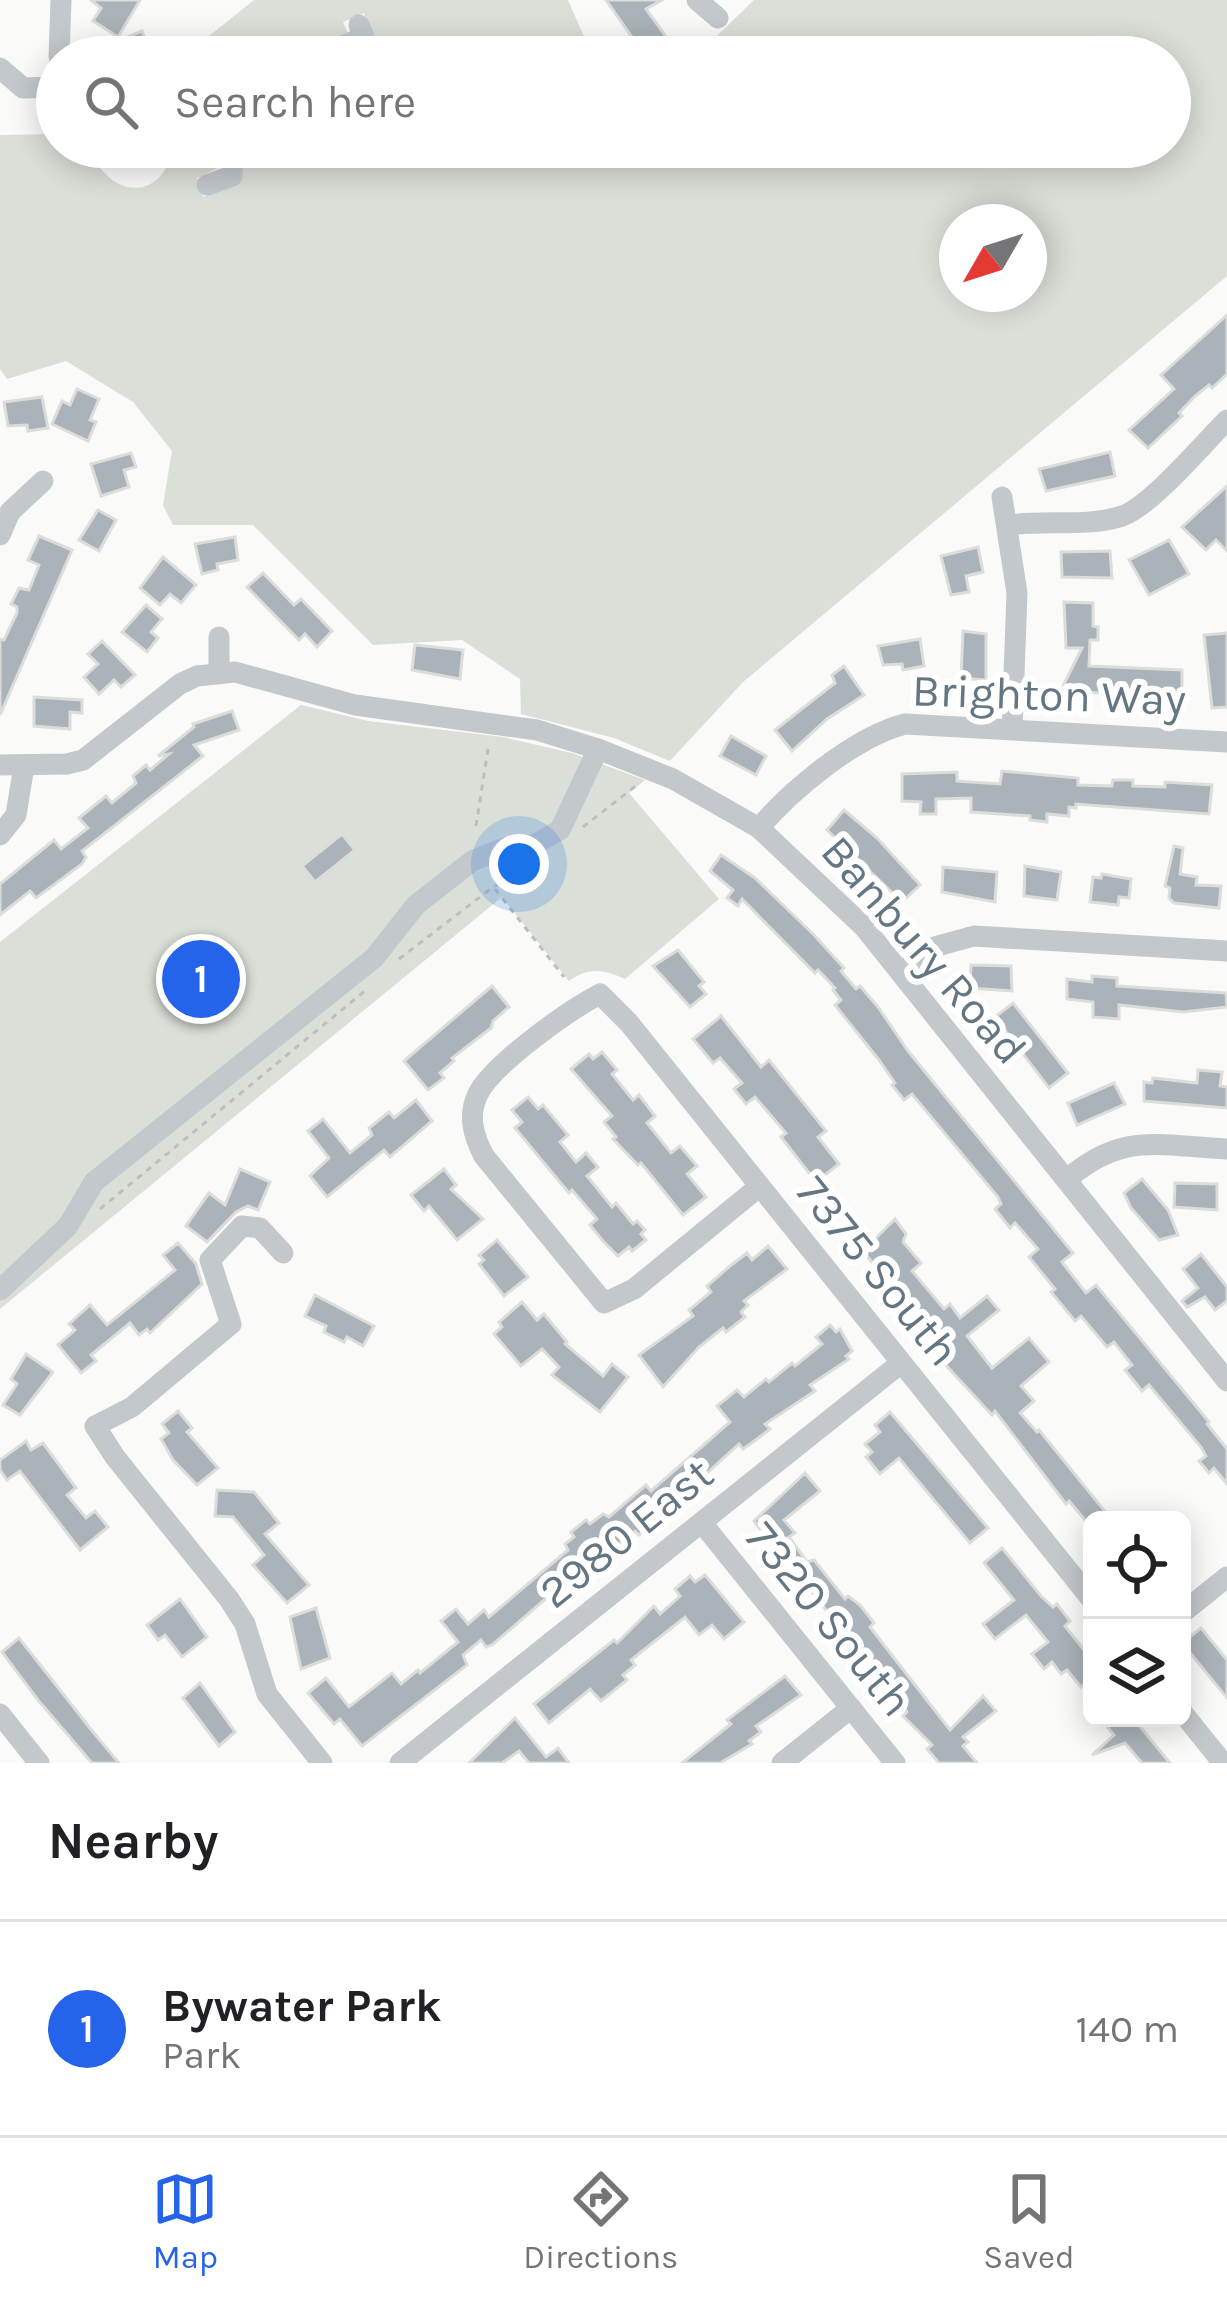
<!DOCTYPE html>
<style>
body{margin:0;font-family:Karla,sans-serif;background:#f6f6f6;color:#202124}
.controls{position:absolute;right:36px;bottom:36px;display:grid;overflow:hidden;border-radius:18px;box-shadow:0 6px 30px #0003}
.controls button{width:108px;height:108px;display:grid;place-items:center;padding:0;border:0;border-bottom:3px solid #e0e0e0;background:#fff;color:#202124;font:60px sans-serif}
.compass{position:absolute;left:939px;top:204px;width:108px;height:108px;border-radius:50%;background:#fff;box-shadow:0 6px 30px #0003;rotate:231deg}
.you{position:absolute;left:519px;top:864px;width:42px;height:42px;margin:-30px;border:9px solid #fff;border-radius:50%;background:#1a73e8;box-shadow:0 0 0 18px #1a73e833}
.badge{display:grid;place-items:center;width:78px;height:78px;border-radius:50%;background:#2563eb;color:#fff;font-size:39px;font-weight:700}
.pin{position:absolute;translate:-50% -50%;border:6px solid #fff;box-shadow:0 3px 12px #0006}
.list{margin:0;padding:0;list-style:none}
h2{display:flex;justify-content:space-between;align-items:center;height:156px;margin:0;padding:0 48px;font-size:51px}
h2 small{font-size:39px;font-weight:400;color:#757577}
.list li{display:grid;grid-template-columns:78px 1fr auto;gap:36px;align-items:center;box-sizing:border-box;height:216px;padding:0 48px;border-top:3px solid #e0e0e0}
.list b{display:block;font-size:45px;white-space:nowrap}
.list p{margin:0;font-size:39px;white-space:nowrap;color:#757577}
.list em{font-size:39px;font-style:normal;color:#757577}
.icon{flex:none;width:66px;height:66px;fill:none;stroke:currentColor;stroke-width:2;stroke-linecap:round;stroke-linejoin:round}
.map{position:relative;flex:none;width:1227px;height:1763px;overflow:hidden}
.search{position:absolute;background:#fff;box-shadow:0 6px 30px #0003;left:36px;right:36px;top:36px;height:132px;display:flex;align-items:center;gap:30px;box-sizing:border-box;padding:0 42px;border-radius:66px;color:#757577;font-size:45px}
.sheet{height:372px;background:#fff}
nav{display:flex;justify-content:space-around;align-items:center;box-sizing:border-box;height:168px;border-top:3px solid #e0e0e0;background:#fff;font-size:33px;color:#757577}
nav a{display:grid;justify-items:center;gap:6px}
nav .on{color:#2563eb}
.map>svg:first-child{display:block}
.green{fill:#dadfd7;fill-rule:evenodd}
.building{fill:#aab3b9;stroke:#dcdcda;stroke-width:3}
.lines{fill:none;stroke-linecap:round;stroke-linejoin:round}
.path{stroke:#bbbfc2;stroke-width:3;stroke-dasharray:6 6;stroke-linecap:butt}
.minor{stroke:#c3c8cc;stroke-width:21}
.labels{text-anchor:middle;dominant-baseline:central;stroke-width:12;stroke-linejoin:round;paint-order:stroke}
.street-label{font-size:45px;fill:#657683;stroke:#fff}
</style>
<div class="map">
<svg width="1227" height="1763" viewBox="0 0 1227 1763">
<rect width="100%" height="100%" fill="#fafaf8"/>
<g class="green">
<path d="M254,0H568L593,57H336L374,41L364,13L343,22L349,36L302,57H183Z"/>
<path d="M754,0H1227V276L743,682L670,761L614,738L521,714L520,679L462,640L373,645L253,525H173L163,505L172,451L133,402L66,361L7,379L0,369V135L57,134V147H85C94,159 104,176 117,183C145,198 170,176 171,149L226,147L220,167L197,178L203,197L238,184L246,147H1170V57H695ZM957,222H1029V294H957Z"/>
<path d="M301,705L368,721L503,737L572,753L645,780L629,793L719,899L625,979C604,969 588,967 569,981L502,897L0,1309V942Z"/>
</g>
<g class="building">
<path d="M91,0H140L118,37L93,21L101,8Z"/>
<path d="M606,0H662L646,9L670,42L665,45L674,57H646Z"/>
<path d="M142,31L152,57H80Z"/>
<path d="M1227,315V374L1212,388L1209,385L1195,396L1179,413L1182,416L1148,448L1129,430L1174,389L1161,375Z"/>
<path d="M77,389L99,399L90,420L96,422L88,441L52,424L62,401L70,405Z"/>
<path d="M42,397L48,428L28,431L27,425L8,426L4,402Z"/>
<path d="M1110,452L1115,476L1046,491L1039,469Z"/>
<path d="M131,453L136,467L124,470L129,487L101,496L91,464Z"/>
<path d="M1227,486V551L1216,540L1206,550L1182,527Z"/>
<path d="M98,510L116,520L99,551L79,540Z"/>
<path d="M39,536L72,550L0,715V639L4,640L17,613V607L11,604L19,588L29,590L39,565L28,560Z"/>
<path d="M235,537L238,560L217,564L218,570L202,574L195,544Z"/>
<path d="M1169,540L1189,574L1149,595L1129,560Z"/>
<path d="M978,547L983,572L966,576L969,592L951,595L941,556Z"/>
<path d="M1110,551L1112,578L1062,577L1061,552Z"/>
<path d="M163,557L196,585L181,603L170,594L160,605L140,588Z"/>
<path d="M263,573L294,605L301,599L332,631L317,647L305,634L299,640L247,587Z"/>
<path d="M1064,602L1093,603V626L1098,627V640H1090L1089,666L1182,670V697L1112,690V694L1087,692L1083,699L1063,686L1082,648H1066Z"/>
<path d="M146,605L162,619L151,632L158,638L147,652L122,632Z"/>
<path d="M963,631L986,634V680L961,678Z"/>
<path d="M1227,633V707L1212,708L1204,635Z"/>
<path d="M920,639L924,666L903,670L902,664L883,665L878,646Z"/>
<path d="M102,641L135,675L121,687L114,680L99,694L84,677L98,664L88,654Z"/>
<path d="M415,645L463,650L460,679L412,670Z"/>
<path d="M844,666L864,695L827,719L792,751L775,730L835,683L832,675Z"/>
<path d="M34,697L82,700V713L70,712V729L34,726Z"/>
<path d="M232,711L239,730L194,745L203,756L82,851L86,857L82,864L36,898L30,891L0,915V884L54,840L61,849L88,828L79,818L106,796L112,803L136,783L133,776L146,765L150,770L169,754L158,756L194,727L193,724Z"/>
<path d="M731,736L766,756L756,775L720,756Z"/>
<path d="M1002,771L1078,778V785L1112,786L1113,780H1133V786L1165,787V782L1212,785L1209,814L1076,804V808L1069,807V816L1047,814V822L1030,820V816L971,812V798L936,799V814H920L921,802L902,801V774L957,772V781L1000,784Z"/>
<path d="M844,810L877,838L920,885L902,902L827,830Z"/>
<path d="M342,834L355,850L315,882L302,866Z"/>
<path d="M1174,846L1183,848L1180,874L1197,877L1196,885L1221,886L1219,908L1174,903L1169,898L1170,888L1165,886Z"/>
<path d="M721,855L755,878L814,935L844,968L841,971L856,989L860,986L878,1007L908,1051L1073,1253L1062,1262L1086,1293L1096,1285L1209,1422L1207,1424L1227,1449V1484L1214,1468L1209,1473L1199,1461L1206,1456L1201,1447L1149,1385L1142,1391L1125,1370L1132,1365L1114,1342L1107,1347L1081,1316L1075,1321L1051,1292L1055,1289L1029,1257L1038,1249L1015,1223L1010,1228L995,1209L1001,1204L998,1197L912,1094L904,1100L892,1085L895,1083L879,1060L835,1005L841,1000L833,990L835,988L818,970L815,973L742,899L738,906L727,898L733,890L710,871Z"/>
<path d="M1025,866L1061,872L1057,900L1024,896Z"/>
<path d="M943,867L997,872L995,902L942,892Z"/>
<path d="M1102,874L1131,879L1129,898L1119,897L1118,905L1090,902L1093,877L1101,878Z"/>
<path d="M678,950L704,982L699,986L706,994L690,1007L653,966Z"/>
<path d="M971,965L1011,966L1012,991L970,988Z"/>
<path d="M1092,976L1117,978V986L1226,993L1227,1007L1183,1012L1119,1005V1019L1093,1017V1002L1067,999V979L1092,982Z"/>
<path d="M492,986L509,1007L493,1021L491,1028L452,1058L454,1061L440,1073L444,1078L428,1090L404,1061Z"/>
<path d="M1013,1003L1068,1073L1049,1088L995,1017Z"/>
<path d="M721,1016L761,1067L769,1060L826,1131L818,1137L839,1164L816,1182L781,1137L786,1133L755,1097L746,1104L734,1089L742,1083L720,1058L713,1063L693,1039Z"/>
<path d="M602,1052L617,1070L612,1074L633,1100L639,1095L655,1116L647,1123L671,1153L680,1146L697,1166L687,1174L706,1197L683,1215L641,1163L638,1165L613,1139L616,1137L604,1122L612,1116L571,1069L589,1054L593,1059Z"/>
<path d="M1198,1070L1222,1072L1220,1086L1227,1087V1108L1144,1101V1082L1152,1083L1153,1078L1197,1083Z"/>
<path d="M1114,1083L1125,1104L1077,1125L1068,1103Z"/>
<path d="M528,1097L538,1109L543,1105L568,1135L560,1142L576,1162L586,1153L598,1167L587,1176L612,1207L616,1203L633,1224L637,1221L645,1230L641,1234L646,1240L632,1251L629,1247L618,1256L603,1241L590,1225L597,1219L572,1190L569,1193L515,1128L522,1122L512,1110Z"/>
<path d="M416,1100L432,1121L390,1157L384,1150L327,1197L310,1176L329,1158L308,1131L323,1119L350,1153L372,1135L369,1128L389,1112L394,1118Z"/>
<path d="M240,1169L270,1182L258,1210L248,1206L236,1212L207,1242L186,1226L209,1193L225,1205Z"/>
<path d="M444,1169L456,1185L451,1189L483,1219L457,1240L429,1206L424,1211L411,1195Z"/>
<path d="M1142,1179L1168,1210L1178,1235L1159,1240L1131,1208L1124,1193Z"/>
<path d="M1175,1183L1217,1184V1210L1174,1207Z"/>
<path d="M895,1219L906,1234L903,1242L921,1263L912,1271L944,1309L950,1304L960,1318L987,1296L999,1310L967,1336L992,1368L1029,1338L1049,1362L1021,1386L1034,1401L1020,1413L1037,1432L1039,1430L1112,1520H1085L1069,1501L1066,1504L995,1411L992,1415L942,1361L948,1357L942,1350L945,1347L872,1270L876,1267L863,1251Z"/>
<path d="M497,1240L528,1277L504,1296L479,1264L484,1260L479,1255Z"/>
<path d="M178,1243L196,1264L202,1284L150,1333L147,1329L139,1335L130,1323L91,1355L96,1361L81,1373L58,1345L75,1330L69,1324L90,1305L107,1325L175,1270L163,1255Z"/>
<path d="M768,1246L787,1269L744,1301L748,1305L741,1312L745,1317L726,1332L723,1328L699,1347L663,1387L639,1355L693,1316L689,1310L711,1292L707,1286L730,1266L747,1253L752,1260Z"/>
<path d="M1201,1254L1227,1287V1301L1215,1310L1205,1297L1187,1307L1182,1301L1198,1288L1183,1269Z"/>
<path d="M315,1295L374,1326L363,1346L347,1337L344,1342L324,1332L326,1326L305,1316Z"/>
<path d="M522,1302L537,1320L544,1314L567,1342L565,1344L603,1376L612,1364L628,1377L600,1412L552,1375L559,1367L542,1349L521,1366L494,1334L502,1327L499,1322Z"/>
<path d="M830,1325L836,1332L840,1329L852,1351L846,1356L849,1359L810,1385L815,1391L765,1424L770,1429L753,1442L743,1449L739,1444L639,1535L635,1531L553,1597L551,1594L492,1645L486,1647L481,1640L463,1655L467,1665L362,1746L340,1719L334,1724L308,1693L326,1678L349,1707L392,1673L401,1684L418,1670L420,1673L458,1642L441,1621L456,1609L468,1624L484,1610L489,1617L568,1550L565,1544L574,1537L571,1532L586,1520L590,1524L603,1514L609,1517L646,1485L651,1491L730,1422L717,1406L737,1390L744,1397L766,1379L769,1382L792,1363L795,1366L822,1344L816,1337Z"/>
<path d="M26,1354L53,1372L20,1415L3,1405L17,1384L11,1379Z"/>
<path d="M178,1411L192,1428L187,1432L218,1468L197,1485L173,1460L161,1439L169,1433L162,1424Z"/>
<path d="M890,1412L988,1528L970,1543L899,1458L880,1474L866,1457L872,1452L865,1444L880,1432L875,1425Z"/>
<path d="M26,1441L31,1450L43,1443L76,1488L67,1495L86,1518L95,1511L108,1527L80,1550L20,1471L7,1480L0,1470V1460Z"/>
<path d="M805,1473L820,1491L784,1520L795,1533L789,1537L807,1562L814,1560L845,1599L848,1596L860,1605L874,1623L870,1627L950,1730L983,1696L996,1711L963,1737L968,1742L963,1746L977,1763H939L927,1749L932,1745L903,1716L907,1712L898,1698L880,1676L877,1678L857,1653L860,1651L805,1584L799,1589L783,1569L788,1566L754,1521Z"/>
<path d="M217,1490L254,1492L279,1523L265,1534L309,1585L287,1603L253,1565L264,1555L233,1517L215,1516Z"/>
<path d="M1002,1548L1041,1596L1053,1607L1057,1604L1070,1621L1065,1626L1092,1660V1677L1081,1687L1067,1670L1061,1674L1052,1662L1044,1669L1032,1654L1048,1642L1026,1615L995,1639L983,1624L1014,1600L984,1563Z"/>
<path d="M705,1575L744,1622L724,1639L712,1625L699,1635L685,1617L631,1660L635,1665L623,1675L627,1680L601,1701L590,1689L549,1723L534,1704L614,1640L617,1643L654,1606L660,1614L680,1596L675,1589L690,1576L695,1582Z"/>
<path d="M180,1599L207,1637L182,1657L165,1635L158,1640L147,1625Z"/>
<path d="M316,1608L330,1658L301,1669L290,1617Z"/>
<path d="M1201,1628L1227,1660V1698L1182,1643Z"/>
<path d="M19,1638L93,1732L119,1763H92L38,1700L2,1652Z"/>
<path d="M785,1676L801,1695L756,1726L761,1732L749,1741L752,1744L720,1763H682L731,1724L727,1720Z"/>
<path d="M200,1683L235,1732L219,1746L183,1698Z"/>
<path d="M515,1718L546,1757L558,1748L569,1763H529L519,1751L502,1763H469Z"/>
<path d="M1100,1718H1133L1170,1763H1142L1125,1743L1092,1755L1114,1735Z"/>
</g>
<g class="lines">
<g class="path">
<path d="M476,826L489,743"/>
<path d="M583,827L637,785"/>
<path d="M495,889L564,977"/>
<path d="M399,959L493,887L538,863"/>
<path d="M100,1209L366,990"/>
</g>
<g class="minor">
<path d="M697,0L718,18"/>
<path d="M59,57L61,0"/>
<path d="M317,57L364,37L359,25"/>
<path d="M0,68L23,88L57,87"/>
<path d="M124,147L134,151L147,147"/>
<path d="M207,185L232,176V147"/>
<path d="M1002,497L1017,593L1012,729"/>
<path d="M1009,525C1043,520 1091,527 1122,516C1150,507 1204,443 1227,420"/>
<path d="M0,535L10,512L43,481"/>
<path d="M219,637V672"/>
<path d="M0,765L67,764L83,760L180,684L197,676L235,672L355,705L537,730L598,749L673,779L759,828L864,927L1227,1381"/>
<path d="M759,828C792,789 855,737 905,724L1227,742"/>
<path d="M0,835L16,815L24,766"/>
<path d="M901,973L934,947L974,936L1227,951"/>
<path d="M1066,1180C1123,1131 1157,1146 1227,1149"/>
<path d="M760,1186L634,1289L604,1303L484,1156C474,1137 467,1116 478,1094C493,1064 569,1010 600,994L629,1023L1092,1600"/>
<path d="M283,1253L260,1228L242,1226L210,1260L231,1324L132,1407L95,1426L115,1457L229,1599L245,1624L267,1694L322,1763"/>
<path d="M0,1290L68,1226L94,1182L374,958L416,905L472,861L504,848L532,846L560,830L598,749"/>
<path d="M702,1523L895,1763"/>
<path d="M1182,1613L1227,1577"/>
<path d="M1182,1712L1223,1763"/>
<path d="M0,1714L39,1763"/>
<path d="M400,1763L901,1363"/>
<path d="M782,1763L851,1708"/>
</g>
</g>
<g class="labels">
<g class="street-label">
<text transform="translate(1049 695) rotate(2)">Brighton Way</text>
<text transform="translate(924 950) rotate(49)">Banbury Road</text>
<text transform="translate(878 1271) rotate(51)">7375 South</text>
<text transform="translate(626 1533) rotate(-39)">2980 East</text>
<text transform="translate(829 1619) rotate(51)">7320 South</text>
</g>
</g>
</svg>
<div class="controls">
<button><svg class="icon" aria-label="locate" viewBox="0 0 24 24"><circle cx="12" cy="12" r="6"/><path d="M12 2v4M12 18v4M2 12h4M18 12h4"/></svg></button>
<button><svg class="icon" aria-label="layers" viewBox="0 0 24 24"><path d="M12 4l9 5-9 5-9-5zM3 14l9 5 9-5"/></svg></button>
</div>
<svg class="compass" viewBox="-18 -18 36 36"><path d="M0-13l5 13h-10z" fill="#e53935"/><path d="M0 13l5-13h-10z" fill="#757577"/></svg>
<div class="you"></div>
<div class="pin badge" style="left:201px;top:979px">1</div>
<div class="search"><svg class="icon" aria-label="search" viewBox="0 0 24 24"><circle cx="10" cy="10" r="6"/><path d="M15 15l6 6"/></svg>Search here</div>
</div>
<section class="sheet">
<h2>Nearby<small></small></h2>
<ul class="list">
<li><span class="badge">1</span><div><b>Bywater Park</b><p>Park</p></div><em>140 m</em></li>
</ul>
</section>
<nav>
<a class="on"><svg class="icon" aria-label="map" viewBox="0 0 24 24"><path d="M3 6l6-2 6 2 6-2v14l-6 2-6-2-6 2zM9 4v14M15 6v14"/></svg>Map</a>
<a><svg class="icon" aria-label="directions" viewBox="0 0 24 24"><path d="M12 3l9 9-9 9-9-9zM9 14v-3h6M13 9l2 2-2 2"/></svg>Directions</a>
<a><svg class="icon" aria-label="saved" viewBox="0 0 24 24"><path d="M7 4h10v16l-5-4-5 4z"/></svg>Saved</a>
</nav>
